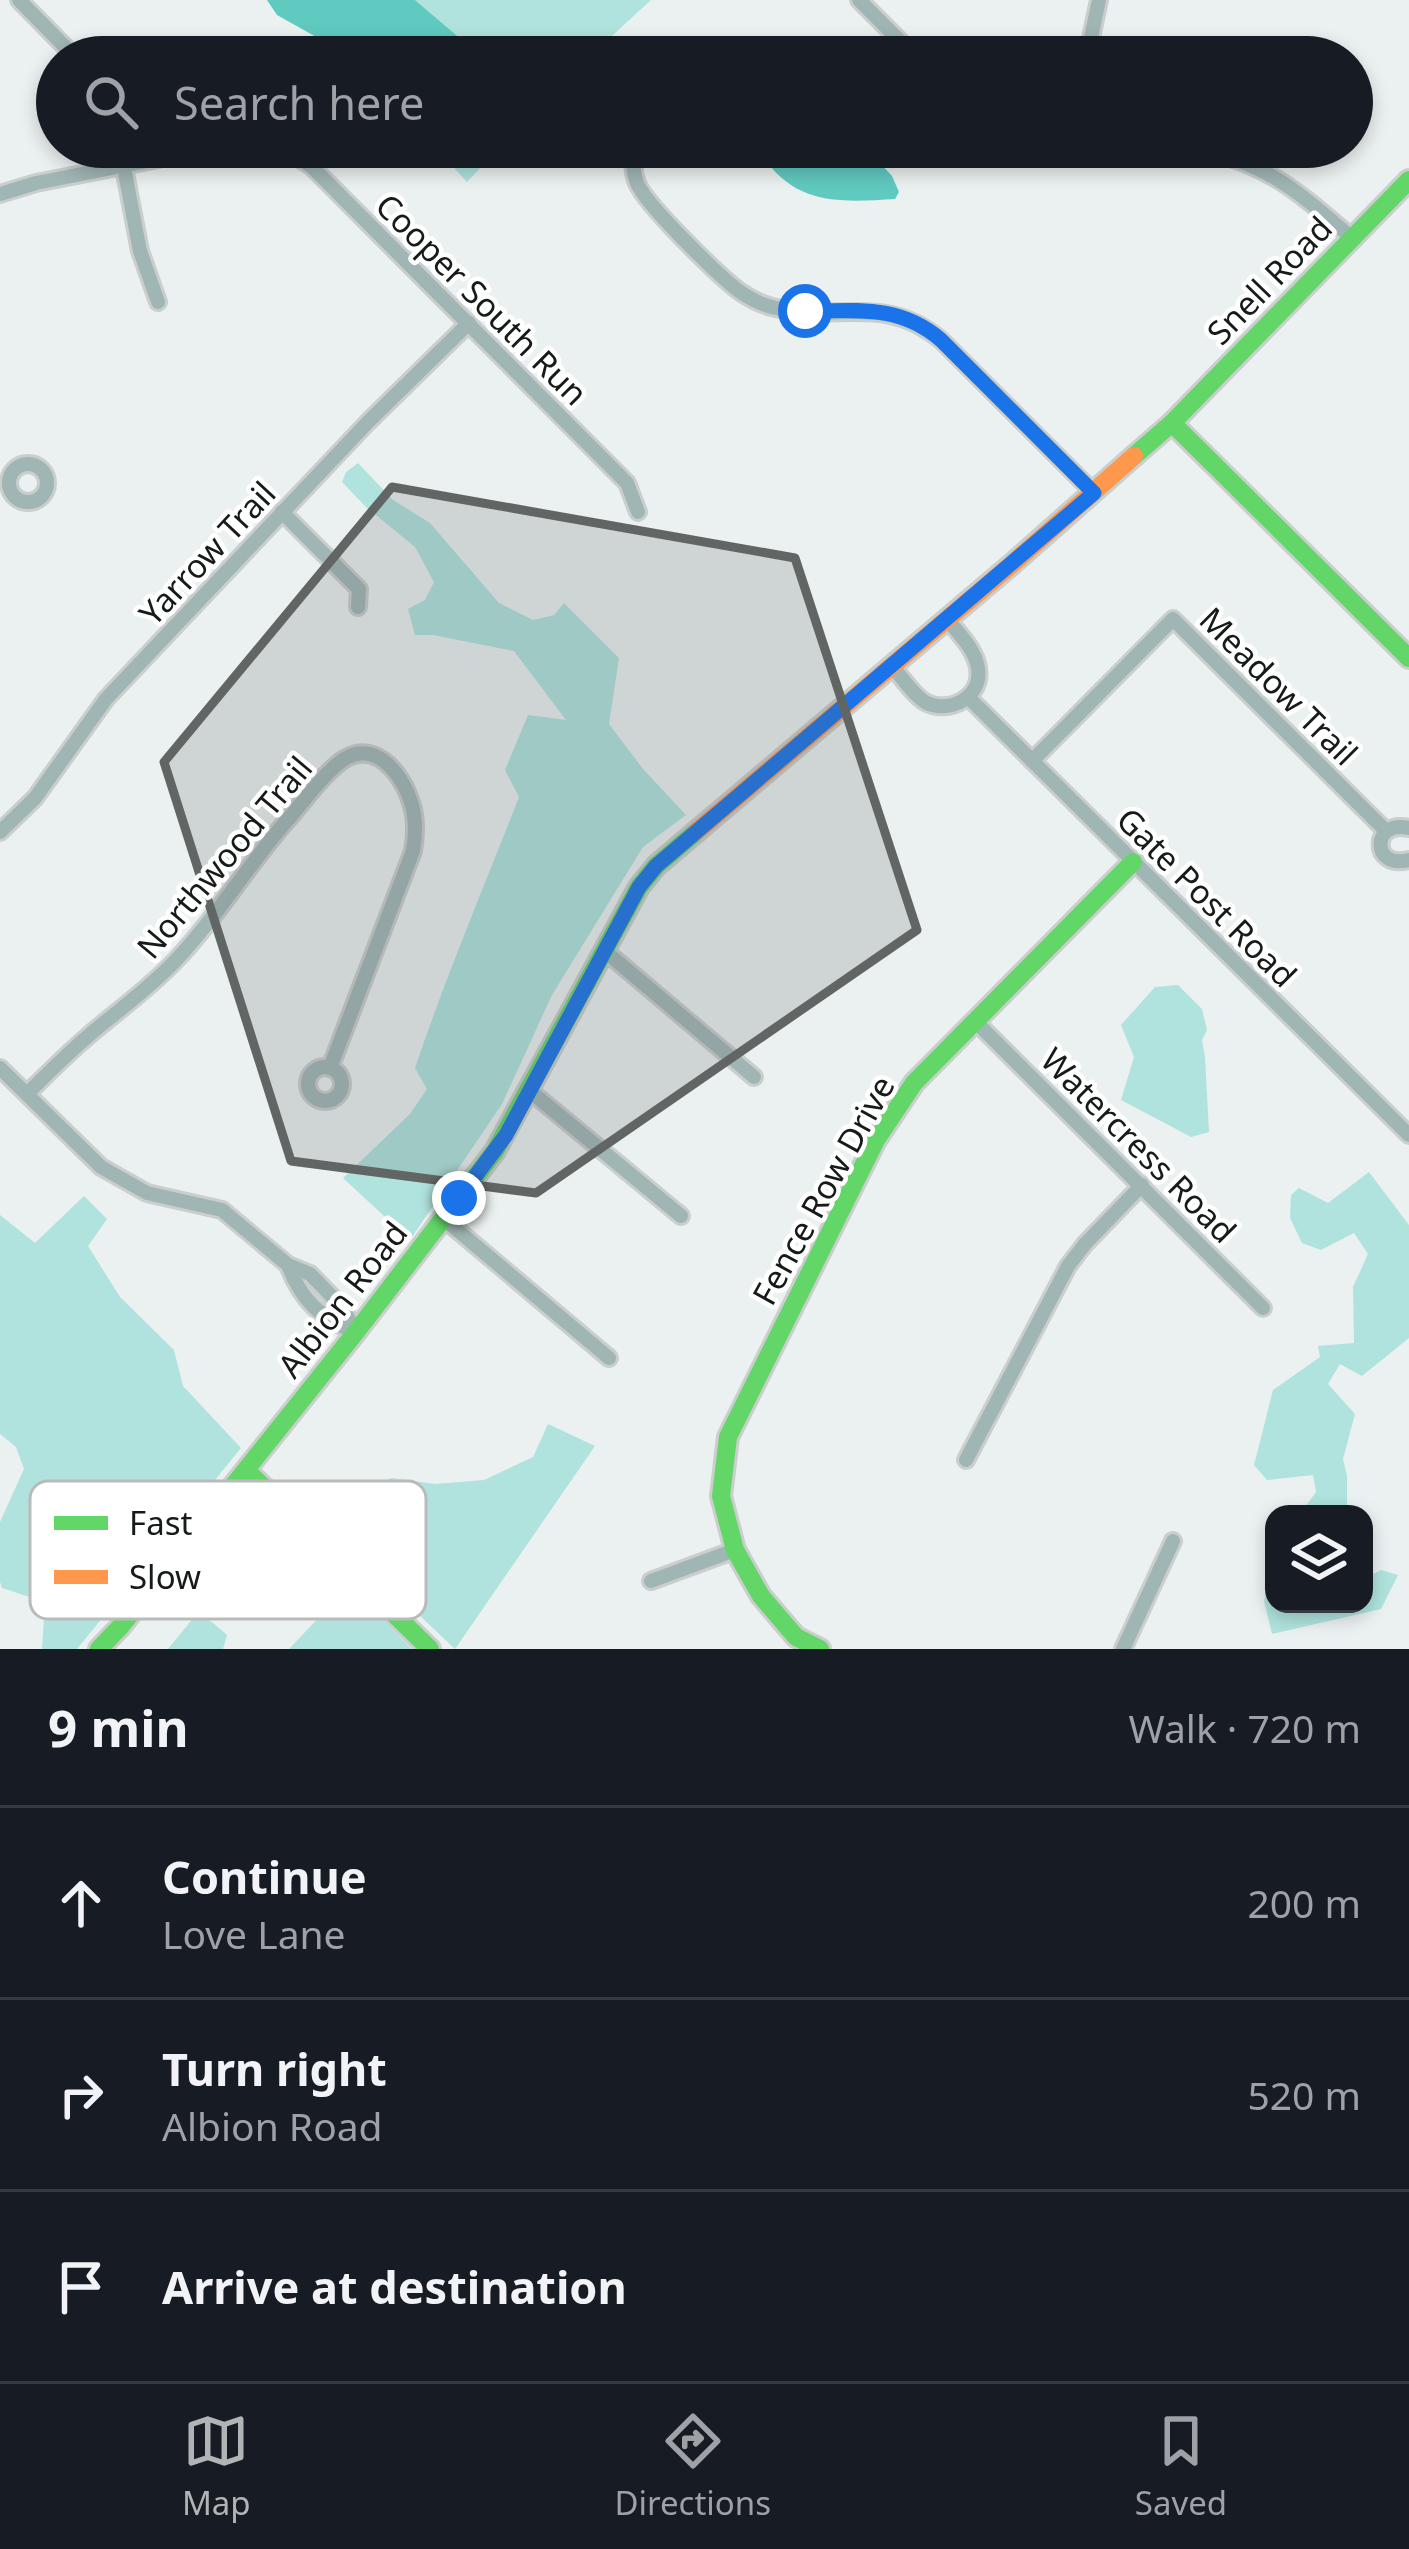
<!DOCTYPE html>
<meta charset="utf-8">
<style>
body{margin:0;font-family:"Noto Sans",sans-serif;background:#242831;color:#f1f3f6}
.controls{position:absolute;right:36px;bottom:36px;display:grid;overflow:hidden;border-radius:24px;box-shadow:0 6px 18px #0003}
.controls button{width:108px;height:108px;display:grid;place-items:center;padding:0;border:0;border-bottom:3px solid #363941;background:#171b24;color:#f1f3f6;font:60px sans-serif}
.stop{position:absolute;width:36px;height:36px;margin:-27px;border:9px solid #1a73e8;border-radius:50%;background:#fff}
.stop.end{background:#1a73e8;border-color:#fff;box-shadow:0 3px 12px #0008}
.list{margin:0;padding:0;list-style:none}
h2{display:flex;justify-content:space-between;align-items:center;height:156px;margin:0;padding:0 48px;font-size:51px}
h2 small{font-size:39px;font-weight:400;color:#9ea1a6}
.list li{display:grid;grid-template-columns:78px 1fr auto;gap:36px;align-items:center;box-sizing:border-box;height:192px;padding:0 48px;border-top:3px solid #363941}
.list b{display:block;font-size:45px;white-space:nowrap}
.list p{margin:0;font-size:39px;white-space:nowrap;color:#9ea1a6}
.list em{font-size:39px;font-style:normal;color:#9ea1a6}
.icon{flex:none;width:66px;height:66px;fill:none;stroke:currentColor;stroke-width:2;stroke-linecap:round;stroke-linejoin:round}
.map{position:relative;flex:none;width:1409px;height:1649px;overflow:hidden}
.search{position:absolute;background:#171b24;box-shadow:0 6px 18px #0003;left:36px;right:36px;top:36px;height:132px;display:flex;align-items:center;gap:30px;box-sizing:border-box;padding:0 42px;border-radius:66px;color:#9ea1a6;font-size:45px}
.sheet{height:732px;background:#171b24}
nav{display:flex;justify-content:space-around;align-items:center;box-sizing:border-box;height:168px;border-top:3px solid #363941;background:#171b24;font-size:33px;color:#9ea1a6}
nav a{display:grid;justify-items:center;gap:6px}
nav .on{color:#b0b4b5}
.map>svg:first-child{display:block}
.green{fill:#b0e3dd}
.water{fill:#60cac0}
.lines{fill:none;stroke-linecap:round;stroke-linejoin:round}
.street-casing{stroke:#cacecd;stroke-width:20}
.fast-casing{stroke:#cacecd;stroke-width:24}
.slow-casing{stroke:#cacecd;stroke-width:24}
.street{stroke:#a0b6b4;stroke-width:14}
.fast{stroke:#63d668;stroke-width:18}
.slow{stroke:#ff974d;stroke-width:18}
.route{stroke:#1a73e8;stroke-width:15}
.marked{fill:#616665;fill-opacity:0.2;stroke:#616665;stroke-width:9;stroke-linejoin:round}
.labels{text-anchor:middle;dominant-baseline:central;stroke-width:9;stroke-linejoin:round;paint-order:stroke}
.street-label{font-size:33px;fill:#161b1a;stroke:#fff}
.key{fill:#fff;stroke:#b9bbba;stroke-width:3}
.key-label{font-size:33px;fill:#161b1a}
</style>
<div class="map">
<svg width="1409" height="1649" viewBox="0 0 1409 1649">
<rect width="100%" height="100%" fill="#ebf1f0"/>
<g class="green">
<path d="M415,0H651L589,57H482Z"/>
<path d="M464,147H500L467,182L455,169Z"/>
<path d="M358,463L393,500L430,523L499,603L533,620L554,615L564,603L619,658L609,724L643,769L686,815L643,847L552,995L502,1104L410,1240L343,1178L410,1114L427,1089L415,1068C446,976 484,887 519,797L505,770L528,715L566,720L514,651L433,635H415L408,609L425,600L434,582L415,547L365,506L342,482L346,472Z"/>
<path d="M1178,985L1202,1009L1207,1030L1202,1040L1205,1057L1209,1132L1191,1137L1121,1100L1134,1057L1121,1025L1155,987Z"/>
<path d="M1369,1172L1409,1225V1338L1362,1376L1340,1364L1328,1384L1355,1414L1343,1459L1347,1476V1514H1300L1316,1492L1313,1475L1267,1480L1254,1465L1273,1390L1320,1357L1318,1346L1354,1343L1353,1287L1368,1254L1354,1233L1321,1250L1302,1243L1290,1218L1291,1195L1299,1188L1328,1203Z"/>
<path d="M84,1196L107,1219L88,1246L120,1297L174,1350L183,1386L241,1448L77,1649H42L45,1602L2,1588L0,1582V1522L24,1469L16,1447L0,1434V1215L35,1243Z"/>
<path d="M548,1424L595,1446L455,1649L319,1520L391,1478L435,1484L484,1480L533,1457Z"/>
<path d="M1274,1559V1604H1364V1579L1381,1570L1398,1575L1381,1609L1272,1634L1264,1601Z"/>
<path d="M342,1593L358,1595L412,1649H289Z"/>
<path d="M199,1611L227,1635L223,1649H168Z"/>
</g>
<g class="water">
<path d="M267,0H415L482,57H352L277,15Z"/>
<path d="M780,147H865L892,176L899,192L895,199C845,202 800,206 767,162Z"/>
</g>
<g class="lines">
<defs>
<g id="street">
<path d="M19,0L75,57"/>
<path d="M859,0L916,57"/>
<path d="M1087,57L1099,0"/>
<path d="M120,147L140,251L158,302"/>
<path d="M267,147L297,157L311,166L627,483L638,512"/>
<path d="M635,147C633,160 632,171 637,183C646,205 718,275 739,291C749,298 760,304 772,307C835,324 883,292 941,340L1094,493"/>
<path d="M1184,147C1262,159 1294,188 1352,238"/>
<path d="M0,194L36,183L219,147"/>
<circle cx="28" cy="483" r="19"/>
<path d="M282,512L359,589L358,607"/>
<path d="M892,666C902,677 912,694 925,702C949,715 983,697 978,668C975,649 959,634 947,619"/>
<path d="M968,697L1409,1135"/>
<path d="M1032,761L1173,619L1386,831"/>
<path d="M1409,828C1371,819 1371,870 1409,860"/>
<path d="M0,832L35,798L106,699L368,422L469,323"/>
<path d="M605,951L754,1077"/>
<path d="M975,1021L1263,1308"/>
<circle cx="325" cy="1084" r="17"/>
<path d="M0,1068L101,1167L147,1193L222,1210L288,1265L310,1274L342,1307L356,1332"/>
<path d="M530,1091L681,1216"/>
<path d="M27,1094C46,1075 66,1055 87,1037C117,1011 149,989 177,959C219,915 250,861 291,816C305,799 330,766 348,757C383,740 410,787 414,815C416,827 415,839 413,851L330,1068"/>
<path d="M443,1218L609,1358"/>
<path d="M288,1265C301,1300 322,1320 356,1332"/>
<path d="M966,1460L1068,1266L1085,1244L1142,1185"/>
<path d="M651,1581L735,1550"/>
<path d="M1123,1649L1173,1541"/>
</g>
<g id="fast">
<path d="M1172,423L1409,658"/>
<path d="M1134,456L1172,423L1409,180"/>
<path d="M246,1470L430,1649"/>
<path d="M99,1649L121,1626L356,1332L495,1151L639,887L656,866L697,831"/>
<path d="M820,1649L796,1637L761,1596L735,1550L721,1496L728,1437L876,1140L914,1083L1133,862"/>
</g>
<path id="slow" d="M697,831L1011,565L1134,456"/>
</defs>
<use href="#street" class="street-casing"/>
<use href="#fast" class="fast-casing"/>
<use href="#slow" class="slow-casing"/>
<use href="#street" class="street"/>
<use href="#fast" class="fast"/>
<use href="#slow" class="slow"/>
</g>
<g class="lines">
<path class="route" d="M459,1198L506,1135L639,887L656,866L1094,493L941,340C899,304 856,311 805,311"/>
</g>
<path class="marked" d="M392,487L795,558L917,930L536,1193L291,1161L164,762Z"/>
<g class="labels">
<g class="street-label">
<text transform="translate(1269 280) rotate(-46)">Snell Road</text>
<text transform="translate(482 299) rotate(45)">Cooper South Run</text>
<text transform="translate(207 553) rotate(-47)">Yarrow Trail</text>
<text transform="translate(1279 686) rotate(45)">Meadow Trail</text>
<text transform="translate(224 857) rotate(-50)">Northwood Trail</text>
<text transform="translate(1207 897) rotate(45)">Gate Post Road</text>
<text transform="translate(1139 1145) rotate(45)">Watercress Road</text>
<text transform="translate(823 1190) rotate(-61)">Fence Row Drive</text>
<text transform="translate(342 1299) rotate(-52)">Albion Road</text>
</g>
</g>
<rect x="30" y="1481" width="396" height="138" rx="18" class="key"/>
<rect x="54" y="1516" width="54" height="14" fill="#63d668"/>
<rect x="54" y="1570" width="54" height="14" fill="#ff974d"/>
<g class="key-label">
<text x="129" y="1535">Fast</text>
<text x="129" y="1589">Slow</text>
</g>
</svg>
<div class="controls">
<button><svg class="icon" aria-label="layers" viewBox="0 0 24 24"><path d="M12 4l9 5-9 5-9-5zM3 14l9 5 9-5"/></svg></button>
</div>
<div class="stop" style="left:805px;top:311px"></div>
<div class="stop end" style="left:459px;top:1198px"></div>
<div class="search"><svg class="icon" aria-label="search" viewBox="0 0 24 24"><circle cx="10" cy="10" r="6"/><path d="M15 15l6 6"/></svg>Search here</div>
</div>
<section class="sheet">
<h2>9 min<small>Walk · 720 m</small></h2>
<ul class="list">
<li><svg class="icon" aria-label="ahead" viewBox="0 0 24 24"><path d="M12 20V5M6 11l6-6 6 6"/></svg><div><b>Continue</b><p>Love Lane</p></div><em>200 m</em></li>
<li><svg class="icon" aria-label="right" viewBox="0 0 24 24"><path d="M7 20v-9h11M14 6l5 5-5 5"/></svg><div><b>Turn right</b><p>Albion Road</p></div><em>520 m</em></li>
<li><svg class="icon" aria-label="arrive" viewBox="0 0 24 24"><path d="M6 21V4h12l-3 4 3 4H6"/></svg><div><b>Arrive at destination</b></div></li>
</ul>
</section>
<nav>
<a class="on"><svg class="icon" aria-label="map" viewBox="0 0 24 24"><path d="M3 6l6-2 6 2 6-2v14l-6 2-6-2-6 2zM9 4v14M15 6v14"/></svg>Map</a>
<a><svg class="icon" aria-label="directions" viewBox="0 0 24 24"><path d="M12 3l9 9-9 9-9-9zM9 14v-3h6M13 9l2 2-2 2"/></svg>Directions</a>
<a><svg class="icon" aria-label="saved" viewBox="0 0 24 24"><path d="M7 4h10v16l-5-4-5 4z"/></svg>Saved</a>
</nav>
